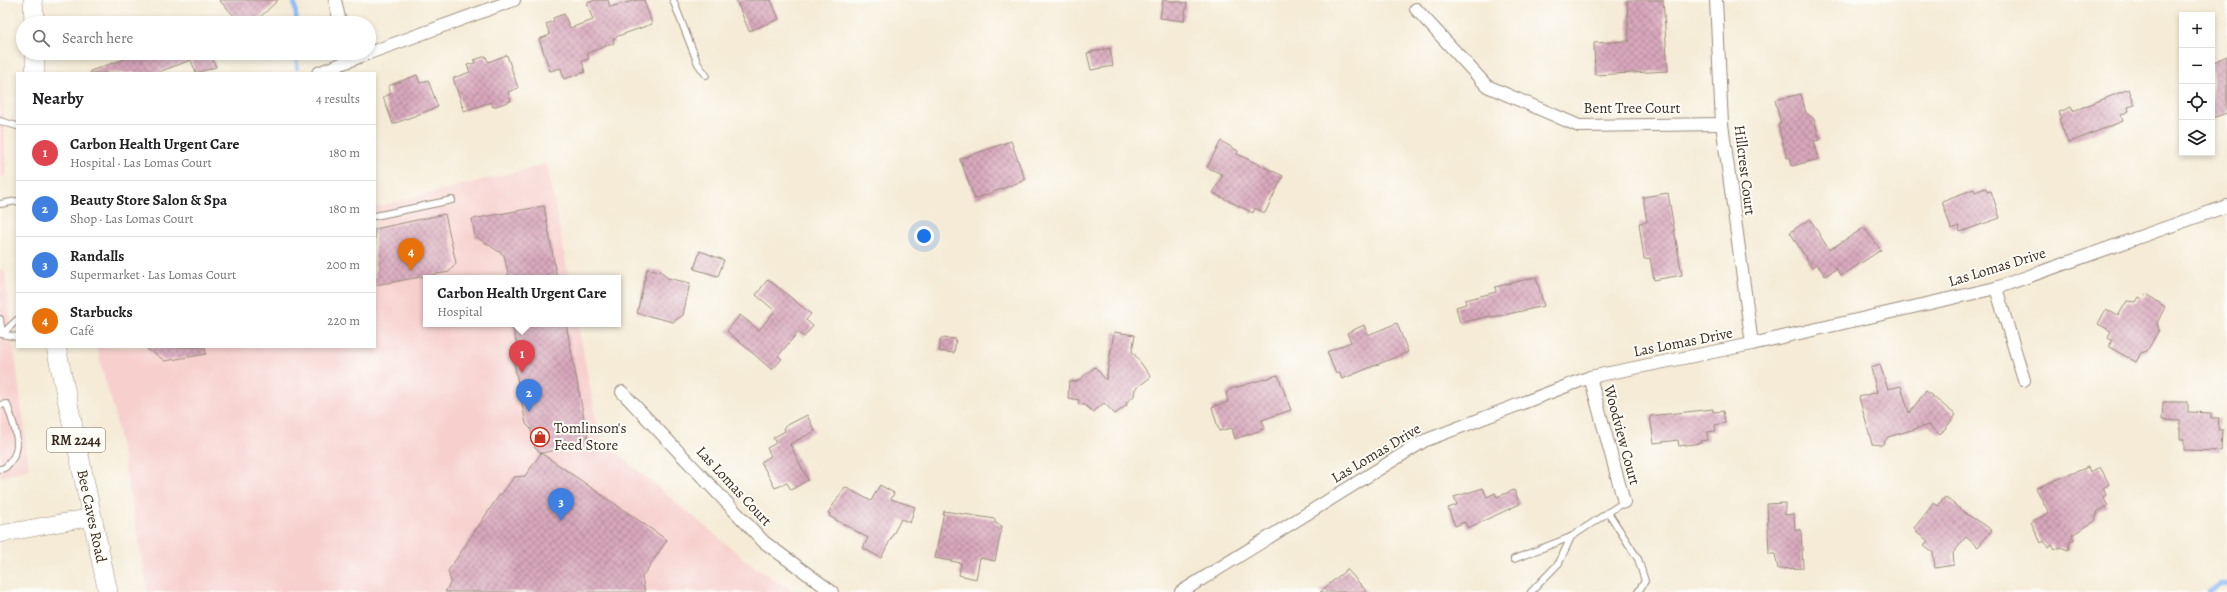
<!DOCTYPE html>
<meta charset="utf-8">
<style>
body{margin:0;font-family:Alegreya,serif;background:#f2f2f2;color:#202124}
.controls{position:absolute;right:12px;top:12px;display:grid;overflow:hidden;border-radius:0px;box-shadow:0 2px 6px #0003}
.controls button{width:36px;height:36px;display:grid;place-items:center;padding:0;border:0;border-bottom:1px solid #e0e0e0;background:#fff;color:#202124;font:20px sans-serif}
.you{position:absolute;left:924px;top:236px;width:14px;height:14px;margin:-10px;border:3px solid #fff;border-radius:50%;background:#1a73e8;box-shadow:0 0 0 6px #1a73e833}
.badge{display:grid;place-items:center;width:26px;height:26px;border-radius:50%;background:#2563eb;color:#fff;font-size:13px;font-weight:700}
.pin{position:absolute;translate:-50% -33px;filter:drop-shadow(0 1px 2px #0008)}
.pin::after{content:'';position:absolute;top:21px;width:14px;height:12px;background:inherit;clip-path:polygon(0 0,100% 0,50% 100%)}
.popup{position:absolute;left:423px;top:275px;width:198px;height:52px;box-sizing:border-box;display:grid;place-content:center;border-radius:0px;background:#fff;filter:drop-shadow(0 1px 3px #0005);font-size:13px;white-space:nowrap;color:#757577}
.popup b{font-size:15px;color:#202124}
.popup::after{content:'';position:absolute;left:50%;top:100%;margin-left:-8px;border:8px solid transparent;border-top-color:#fff}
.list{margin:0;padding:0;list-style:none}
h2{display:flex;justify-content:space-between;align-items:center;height:52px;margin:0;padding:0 16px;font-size:17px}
h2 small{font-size:13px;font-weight:400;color:#757577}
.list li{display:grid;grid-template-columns:26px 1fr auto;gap:12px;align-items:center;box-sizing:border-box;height:56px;padding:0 16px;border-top:1px solid #e0e0e0}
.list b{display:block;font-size:15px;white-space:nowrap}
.list p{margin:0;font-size:13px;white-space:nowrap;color:#757577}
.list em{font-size:13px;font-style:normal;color:#757577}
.icon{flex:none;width:22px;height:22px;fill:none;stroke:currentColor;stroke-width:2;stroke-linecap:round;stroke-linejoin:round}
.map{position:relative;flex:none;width:2227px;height:592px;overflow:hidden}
.search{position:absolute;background:#fff;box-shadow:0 2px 6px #0003;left:16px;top:16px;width:360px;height:44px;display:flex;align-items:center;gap:10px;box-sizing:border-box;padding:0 14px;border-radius:22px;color:#757577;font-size:15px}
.panel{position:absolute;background:#fff;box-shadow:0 2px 6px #0003;left:16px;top:72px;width:360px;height:276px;border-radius:0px}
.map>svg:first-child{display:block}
.built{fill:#f7d0ce}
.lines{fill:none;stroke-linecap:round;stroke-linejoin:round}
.stream{stroke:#8abbf6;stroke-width:4.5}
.building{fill:url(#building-cross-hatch)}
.lane-casing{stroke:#988a7a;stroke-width:8}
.street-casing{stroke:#988a7a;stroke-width:14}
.secondary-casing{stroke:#988a7a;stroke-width:18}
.primary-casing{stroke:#988a7a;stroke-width:20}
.lane{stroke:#fff;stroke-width:6}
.street{stroke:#fff;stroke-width:12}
.secondary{stroke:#fff;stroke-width:17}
.primary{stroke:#fff;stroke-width:19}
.labels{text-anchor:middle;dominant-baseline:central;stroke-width:4;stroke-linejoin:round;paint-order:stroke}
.shield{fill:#fdfcf7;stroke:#75695f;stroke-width:1}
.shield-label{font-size:14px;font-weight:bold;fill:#3b2a1e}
.street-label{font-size:15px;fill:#3b2a1e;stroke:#fdfcf7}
.poi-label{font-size:15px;fill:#3b2a1e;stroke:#fdfcf7;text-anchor:start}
</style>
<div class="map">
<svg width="2227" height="592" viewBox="0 0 2227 592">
<defs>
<pattern id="building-cross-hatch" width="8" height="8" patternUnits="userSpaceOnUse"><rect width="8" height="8" fill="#d8a7bc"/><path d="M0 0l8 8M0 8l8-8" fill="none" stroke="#b08898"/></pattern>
</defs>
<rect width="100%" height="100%" fill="#fdfcf7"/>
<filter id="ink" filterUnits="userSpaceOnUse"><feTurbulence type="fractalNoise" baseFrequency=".025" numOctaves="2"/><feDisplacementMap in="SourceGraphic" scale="8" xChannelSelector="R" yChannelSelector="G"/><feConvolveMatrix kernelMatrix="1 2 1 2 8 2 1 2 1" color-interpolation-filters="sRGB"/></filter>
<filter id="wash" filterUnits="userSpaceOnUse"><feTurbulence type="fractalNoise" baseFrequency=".012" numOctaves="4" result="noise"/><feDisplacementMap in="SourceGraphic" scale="16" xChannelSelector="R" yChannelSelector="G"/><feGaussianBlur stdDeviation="0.9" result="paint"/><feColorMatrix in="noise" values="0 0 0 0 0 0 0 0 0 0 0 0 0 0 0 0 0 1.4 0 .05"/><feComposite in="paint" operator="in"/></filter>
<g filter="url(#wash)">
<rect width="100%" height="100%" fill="#f5ebd6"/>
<g class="built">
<path d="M0,57L6,175L0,178Z"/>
<path d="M547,164L569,278H426V324H578L600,439L749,563L794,592H148L114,410L102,370L97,347H375V207Z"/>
<path d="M0,268L5,272L29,469L0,477Z"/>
</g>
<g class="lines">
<g class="stream">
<path d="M294,0L297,23"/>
<path d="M297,68V53"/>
<path d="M2209,592L2220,584H2227"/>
</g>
</g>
<g id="blocks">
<g class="building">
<path d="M219,0H278L254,23H241Z"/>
<path d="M595,0H608L610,7L637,0H644L652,24L618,36L613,39L614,43L587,53L589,59L582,61L585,72L564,79L561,68L550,71L539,39L550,35L546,24L554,21L553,18L564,14L570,28L593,20L587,3Z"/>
<path d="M736,0H771L779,19L749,31Z"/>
<path d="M1163,0L1187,3L1184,21L1160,18Z"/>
<path d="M1627,0H1663L1668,71L1595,75L1594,43L1629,41Z"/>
<path d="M1110,48L1113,66L1091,70L1087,53Z"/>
<path d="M142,53H210L216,67L196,73L191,60L156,73H90V71Z"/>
<path d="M507,55L518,88L508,92L511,101L493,107L491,102L464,111L453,78L470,72L467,65L475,63L474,60L486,56L488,62Z"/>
<path d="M2227,56V113L2212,118V63Z"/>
<path d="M417,75L420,83L428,80L438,107L393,124L383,97L391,94L388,86Z"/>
<path d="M2129,89L2135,105L2128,107L2129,111L2121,115L2123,121L2068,143L2059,119L2061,118L2059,112L2071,107L2073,111Z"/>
<path d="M1801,94L1806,113L1814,119L1820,140L1814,141L1819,159L1792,166L1790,157L1787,158L1781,137L1778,124H1781L1775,100Z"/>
<path d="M1011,141L1025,180L975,199L960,159Z"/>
<path d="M1221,141L1238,151L1237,154L1283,176L1265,213L1255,208L1253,213L1213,193L1223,175L1207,167Z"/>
<path d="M1986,188L1987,192L1991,191L2000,218L1960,232L1959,226L1951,229L1942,201L1974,189L1975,192Z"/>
<path d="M1668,193L1682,275L1654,280L1650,258L1644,259L1639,223L1647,222L1643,197Z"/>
<path d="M544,206L557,278H509L504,255L475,236L472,219Z"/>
<path d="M445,214L456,263L449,272L375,285V229Z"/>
<path d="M1810,219L1829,250L1864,228L1881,250L1841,276L1836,269L1825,276L1817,264L1812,268L1790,232Z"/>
<path d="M700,251L724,260L718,276L694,269Z"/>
<path d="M647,269L661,271L667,278L690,283L683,315L673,322L637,313Z"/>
<path d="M1536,277L1544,306L1504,315L1490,317V316L1460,323L1456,307L1466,304L1465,300L1496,292L1495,287Z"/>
<path d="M768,279L811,314L806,320L813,326L804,337L798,332L778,356L782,359L772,370L727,331L740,315L759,330L775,311L756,295Z"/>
<path d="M2147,294L2165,307L2157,323L2159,330L2147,351L2141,353L2136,362L2109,347L2112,340L2108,337L2111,331L2098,324L2106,309L2118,316L2127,301L2136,302L2139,297L2142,299Z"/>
<path d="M1397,323L1408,352L1342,379L1339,372L1336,374L1327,352L1351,342L1347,333L1364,325L1368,335Z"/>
<path d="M512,324H566L589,444L541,453L535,448L531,429L526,424L512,352L517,346Z"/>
<path d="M1114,332L1135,335L1132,351L1151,377L1135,389L1134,396L1126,403L1127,405L1115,414L1104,403L1093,412L1085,405L1078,404L1079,400L1068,398L1069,381L1076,382L1095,367L1106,380Z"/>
<path d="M941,338L956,339L954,353L939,351Z"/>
<path d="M145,347H205L206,354L165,361Z"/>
<path d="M1880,365L1888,389L1901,386L1909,413L1926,391L1956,415L1940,435L1928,425L1888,437L1882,445L1872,444L1859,397L1877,392L1871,368Z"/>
<path d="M1278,375L1291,410L1262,420L1265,428L1258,431L1235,439L1232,428L1219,431L1212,407L1228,402L1226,393L1231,389Z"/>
<path d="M2163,402H2188V412L2211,413V418H2219L2218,429H2222L2221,451L2184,450V439H2180V421L2162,420Z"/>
<path d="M1713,409V412L1723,411L1725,423L1715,425L1716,431L1707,432L1708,440L1701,441V443L1679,446L1678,440L1654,443L1650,416Z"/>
<path d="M807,415L815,431L790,444L808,480L791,490L787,483L775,488L761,462L771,456L767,448L776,443L773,438L785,431L784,427Z"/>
<path d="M541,453L667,540L642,577L645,592H445L451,582L448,571L500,494L501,495L514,477L525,476Z"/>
<path d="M2088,467L2090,472L2100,467L2105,476L2109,484L2103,488L2106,495L2103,497L2108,506L2098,511L2095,521L2072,535L2074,540L2070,542L2068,550L2060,547L2055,550L2052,545L2048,548L2044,541L2041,543L2031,522L2049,513L2036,488Z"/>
<path d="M880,485L894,493L891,499L915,507L910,523L901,519L881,558L863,548L868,538L829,516L830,514L828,513L845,487L871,501Z"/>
<path d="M1483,488L1487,497L1495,493L1497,497L1514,490L1520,504L1468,528L1465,522L1455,526L1448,508L1457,505L1454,497Z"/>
<path d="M1945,497L1965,513L1992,530L1978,547L1966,537L1953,553L1954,565L1935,568L1933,552L1924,545L1928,541L1916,532L1918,531L1914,528L1934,503L1938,506Z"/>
<path d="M1785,503V515L1794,514L1795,530H1801L1803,568L1778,569L1775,554H1769L1767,504Z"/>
<path d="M944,511L995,519V523L1002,526L995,561L980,558L976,579L959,575L961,563L935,558Z"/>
<path d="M1347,569L1367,592H1320Z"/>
</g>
</g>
</g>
<g filter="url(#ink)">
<use href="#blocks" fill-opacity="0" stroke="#988a7a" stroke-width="1"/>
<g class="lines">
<defs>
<g id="lane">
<path d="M673,0L698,64L706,75"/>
<path d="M0,121L17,126"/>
<path d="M0,204L17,201"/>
<path d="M375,216L452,200"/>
<path d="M0,319L2,334"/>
<path d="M2,334L17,320"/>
<path d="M2,334L17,337"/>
<path d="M0,405L7,404C12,422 25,446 10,462C7,466 5,469 0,469"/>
<path d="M1608,512L1638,559L1645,581L1638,592"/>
<path d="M1514,559L1571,537L1624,502"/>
<path d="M1531,592L1559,563L1571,537"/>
</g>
<g id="street">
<path d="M335,0L340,23"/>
<path d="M1716,0L1722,124L1752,344"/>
<path d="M1416,9L1487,86L1579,126L1722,124"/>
<path d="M369,53L514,0"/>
<path d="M318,73L369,53"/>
<path d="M1996,288L2024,380"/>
<path d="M1590,377L1624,502"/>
<path d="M622,392L764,542L832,592"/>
<path d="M1181,592L1424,441L1590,377L1752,344L1996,288L2227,206"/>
</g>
<path id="secondary" d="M0,534L92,517"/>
<g id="primary">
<path d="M33,0L34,23"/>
<path d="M35,53V73"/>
<path d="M56,347L108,592"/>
</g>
</defs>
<use href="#lane" class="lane-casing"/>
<use href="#street" class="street-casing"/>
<use href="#secondary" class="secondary-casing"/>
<use href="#primary" class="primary-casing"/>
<use href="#lane" class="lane"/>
<use href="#street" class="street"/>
<use href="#secondary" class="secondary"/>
<use href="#primary" class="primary"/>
</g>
</g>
<defs>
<symbol id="shop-ring" viewBox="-11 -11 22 22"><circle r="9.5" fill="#fdfcf7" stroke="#c8321e" stroke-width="1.5"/><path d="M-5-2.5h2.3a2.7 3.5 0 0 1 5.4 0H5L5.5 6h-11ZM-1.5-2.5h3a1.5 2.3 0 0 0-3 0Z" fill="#c8321e"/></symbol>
</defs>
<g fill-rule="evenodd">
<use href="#shop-ring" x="529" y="426" width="22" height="22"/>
</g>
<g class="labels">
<rect class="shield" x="47" y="428" width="58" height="24" rx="3"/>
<g class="shield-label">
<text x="76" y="440">RM 2244</text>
</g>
<g class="street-label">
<text x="1632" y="108">Bent Tree Court</text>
<text transform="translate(1745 170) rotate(83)">Hillcrest Court</text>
<text transform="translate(1997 267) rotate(-17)">Las Lomas Drive</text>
<text transform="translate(1683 342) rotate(-11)">Las Lomas Drive</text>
<text transform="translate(1622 435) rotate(75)">Woodview Court</text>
<text transform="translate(1376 453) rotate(-31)">Las Lomas Drive</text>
<text transform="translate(734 486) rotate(47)">Las Lomas Court</text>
<text transform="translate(92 516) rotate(78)">Bee Caves Road</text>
</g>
<g class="poi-label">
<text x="554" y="428">Tomlinson's<tspan x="554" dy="17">Feed Store</tspan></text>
</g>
</g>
</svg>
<div class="controls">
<button>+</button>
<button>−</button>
<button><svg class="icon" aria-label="locate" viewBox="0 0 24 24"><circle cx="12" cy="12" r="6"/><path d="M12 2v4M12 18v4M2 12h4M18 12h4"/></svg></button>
<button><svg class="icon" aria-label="layers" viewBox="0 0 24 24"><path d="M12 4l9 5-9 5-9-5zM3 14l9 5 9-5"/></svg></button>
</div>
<div class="you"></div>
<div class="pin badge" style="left:522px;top:373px;background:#e0444e">1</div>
<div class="popup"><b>Carbon Health Urgent Care</b>Hospital</div>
<div class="pin badge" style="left:529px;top:412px;background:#3f7fe0">2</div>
<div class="pin badge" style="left:561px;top:521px;background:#3f7fe0">3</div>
<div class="pin badge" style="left:411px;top:271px;background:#e8710a">4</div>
<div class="search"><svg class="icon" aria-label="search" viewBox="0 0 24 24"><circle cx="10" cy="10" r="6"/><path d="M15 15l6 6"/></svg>Search here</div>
<section class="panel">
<h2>Nearby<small>4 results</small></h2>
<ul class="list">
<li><span class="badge" style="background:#e0444e">1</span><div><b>Carbon Health Urgent Care</b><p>Hospital · Las Lomas Court</p></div><em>180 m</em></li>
<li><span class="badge" style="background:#3f7fe0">2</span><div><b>Beauty Store Salon &amp; Spa</b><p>Shop · Las Lomas Court</p></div><em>180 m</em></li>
<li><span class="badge" style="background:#3f7fe0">3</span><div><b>Randalls</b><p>Supermarket · Las Lomas Court</p></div><em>200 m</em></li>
<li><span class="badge" style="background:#e8710a">4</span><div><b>Starbucks</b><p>Café</p></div><em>220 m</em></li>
</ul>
</section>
</div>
